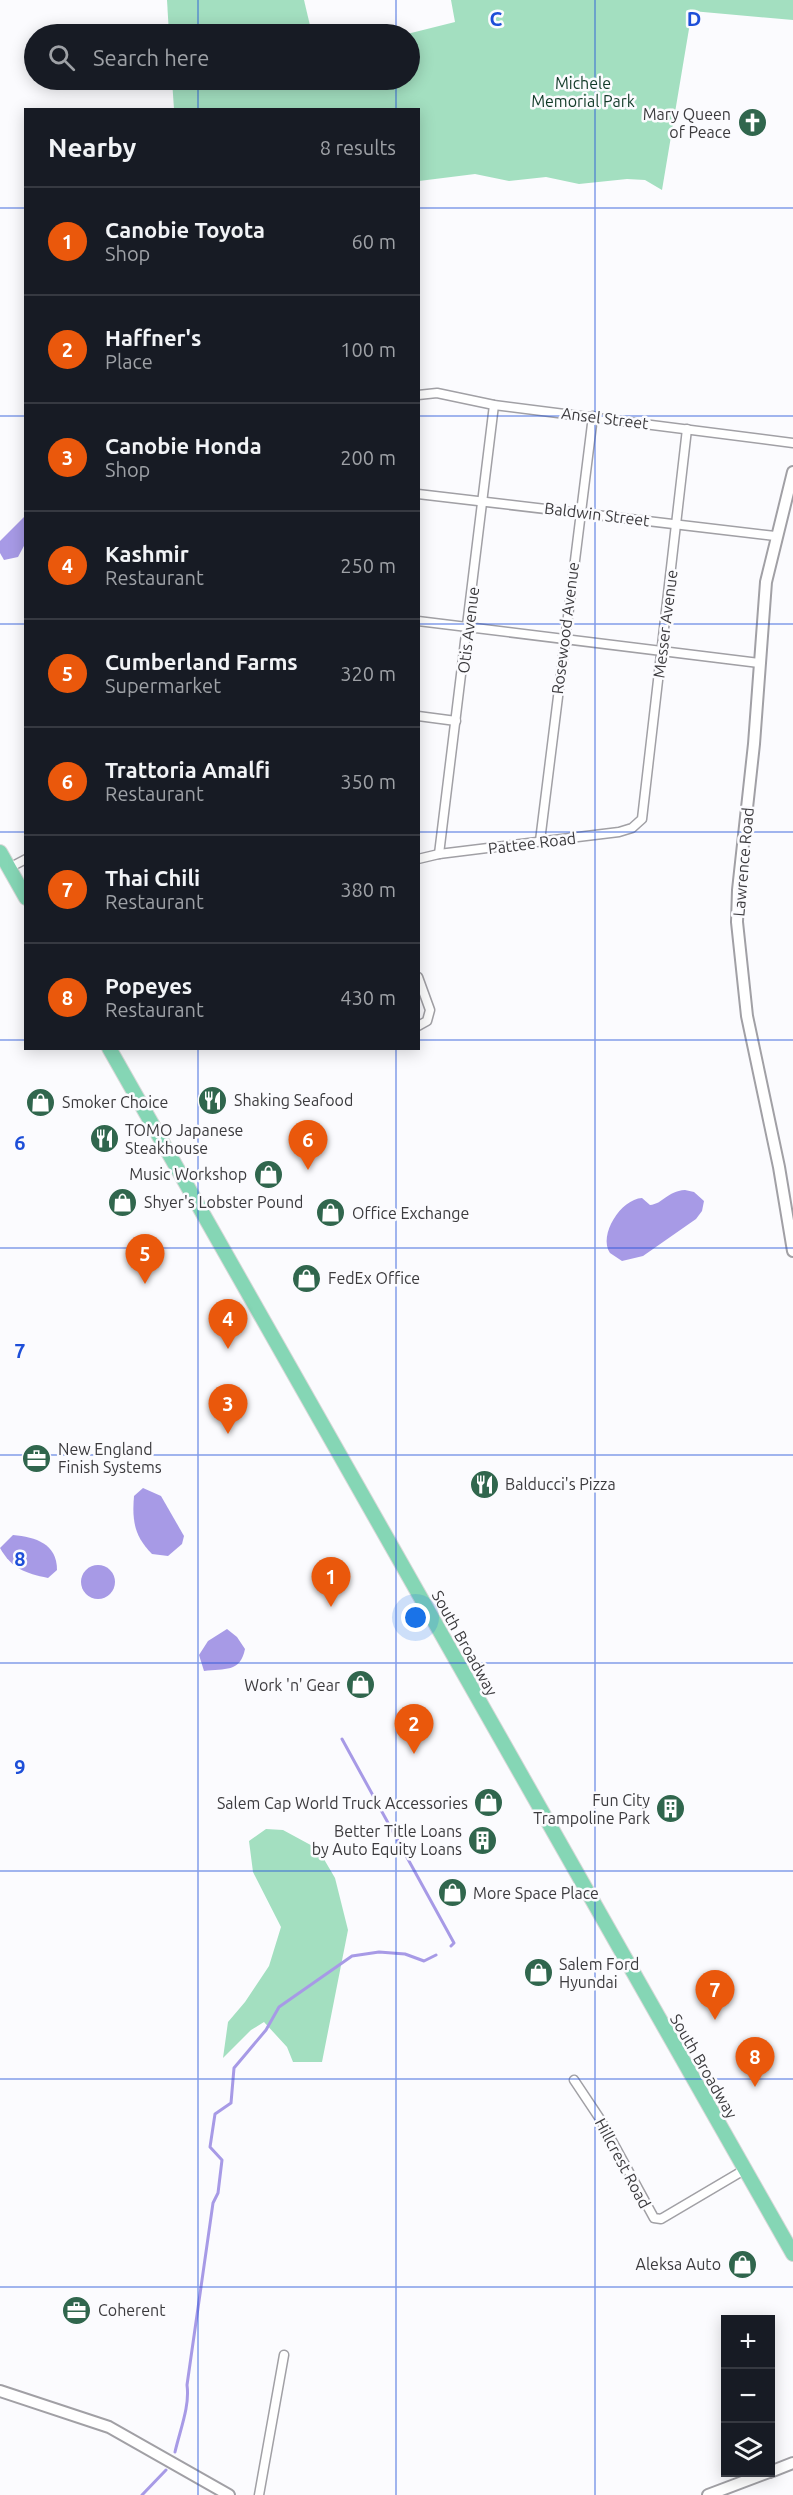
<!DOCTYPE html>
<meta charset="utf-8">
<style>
body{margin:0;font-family:Ubuntu,sans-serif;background:#20242c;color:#f1f3f6}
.controls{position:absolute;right:18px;bottom:18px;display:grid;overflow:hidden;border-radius:0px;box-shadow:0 3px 15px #0003}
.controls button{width:54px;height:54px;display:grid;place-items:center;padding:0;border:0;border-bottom:2px solid #363941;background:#171b24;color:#f1f3f6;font:30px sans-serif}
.you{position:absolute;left:416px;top:1618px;width:21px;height:21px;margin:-15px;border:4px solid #fff;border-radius:50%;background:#1a73e8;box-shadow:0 0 0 9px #1a73e833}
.badge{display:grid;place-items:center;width:39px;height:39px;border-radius:50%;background:#ea580c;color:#fff;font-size:20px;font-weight:700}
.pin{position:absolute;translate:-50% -50px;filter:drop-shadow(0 2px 3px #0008)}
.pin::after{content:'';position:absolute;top:32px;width:21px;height:18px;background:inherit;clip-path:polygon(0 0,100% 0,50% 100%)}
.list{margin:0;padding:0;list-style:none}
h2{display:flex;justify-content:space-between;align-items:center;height:78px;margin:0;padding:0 24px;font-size:26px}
h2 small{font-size:20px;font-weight:400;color:#9ea1a6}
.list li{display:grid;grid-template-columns:39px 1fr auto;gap:18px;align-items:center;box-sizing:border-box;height:108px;padding:0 24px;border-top:2px solid #363941}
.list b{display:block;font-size:22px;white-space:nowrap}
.list p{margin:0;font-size:20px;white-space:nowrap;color:#9ea1a6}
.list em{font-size:20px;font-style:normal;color:#9ea1a6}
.icon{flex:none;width:33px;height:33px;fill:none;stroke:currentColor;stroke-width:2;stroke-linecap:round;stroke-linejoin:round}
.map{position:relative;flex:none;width:793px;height:2495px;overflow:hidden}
.search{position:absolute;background:#171b24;box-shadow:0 3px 15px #0003;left:24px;top:24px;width:396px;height:66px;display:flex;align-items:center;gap:15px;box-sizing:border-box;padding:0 21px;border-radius:33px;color:#9ea1a6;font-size:22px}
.panel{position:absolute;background:#171b24;box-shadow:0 3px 15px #0003;left:24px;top:108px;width:396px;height:942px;border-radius:0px}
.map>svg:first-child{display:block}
.green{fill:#a3dfc0}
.water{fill:#a79ae6}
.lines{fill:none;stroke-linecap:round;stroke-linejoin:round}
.stream{stroke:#a79ae6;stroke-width:3}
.minor-casing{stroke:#a1a0a5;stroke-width:11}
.tertiary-casing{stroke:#a1a0a5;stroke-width:14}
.primary-casing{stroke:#d8d8d8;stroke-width:16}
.minor{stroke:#fff;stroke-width:8}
.tertiary{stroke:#fff;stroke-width:10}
.primary{stroke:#85d6b5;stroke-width:14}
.grid{fill:none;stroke:#1d4ed8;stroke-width:1.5;stroke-opacity:0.55}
.labels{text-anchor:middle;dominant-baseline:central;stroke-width:5;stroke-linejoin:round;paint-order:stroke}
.park-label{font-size:16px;fill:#113a28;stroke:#fbfbfe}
.poi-label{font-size:16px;fill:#3c3b3e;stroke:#fbfbfe;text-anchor:start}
.street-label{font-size:16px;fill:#3c3b3e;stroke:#fbfbfe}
.grid-label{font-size:20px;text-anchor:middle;font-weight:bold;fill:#1d4ed8;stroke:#fbfbfe;stroke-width:5;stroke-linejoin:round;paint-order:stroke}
</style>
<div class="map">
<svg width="793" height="2495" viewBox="0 0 793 2495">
<rect width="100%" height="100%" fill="#fbfbfe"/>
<g class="green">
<path d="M167,0H304L312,34H169Z"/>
<path d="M451,0H793V20L692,11L662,190L645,180L627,179L579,184L546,177L509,181L475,174L419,181L418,110L174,109L172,80H410V34H407L455,22Z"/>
<path d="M266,1829L283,1830L318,1849L335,1878L348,1930L322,2062H293L287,2047L264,2022L251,2030L223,2058L228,2022L245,2002L269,1966L281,1927L253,1872L249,1841Z"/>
</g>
<g class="water">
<path d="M25,516V544L18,557L4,560L0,553V541Z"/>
<path d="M685,1190L694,1192L704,1201L702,1211L696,1219L643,1256L622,1261L610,1253C598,1235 621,1199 642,1198L650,1205C663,1204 667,1191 685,1190Z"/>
<path d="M143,1488L161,1496L184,1536L182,1544L168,1556L152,1554C134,1536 132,1520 134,1496Z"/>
<path d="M13,1535C36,1537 57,1544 57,1570L48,1578C25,1573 12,1569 0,1548Z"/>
<circle cx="98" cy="1582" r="17"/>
<path d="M227,1629L237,1637L245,1649C240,1673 225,1668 204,1671L199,1655L208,1641Z"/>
</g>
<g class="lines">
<g class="stream">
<path d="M342,1739L454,1943L451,1946"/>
<path d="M175,2452C180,2430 190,2406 187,2385L213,2203L218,2193L222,2160L210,2147L215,2114L231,2103L234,2068L266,2030L279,2007L352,1956L379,1952L405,1954L424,1961L436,1955"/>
<path d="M142,2495L166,2470"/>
</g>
<defs>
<g id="minor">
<path d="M418,395L437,393L494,405L793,443"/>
<path d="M418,494L775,536"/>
<path d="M418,621L759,663"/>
<path d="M418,716L456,721"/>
<path d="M540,841L593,416"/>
<path d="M439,854L494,405"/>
<path d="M418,859L439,854L619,832L632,828L642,819L687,429"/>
<path d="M9,868L26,859"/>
<path d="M418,977L430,1010L427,1021L418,1026"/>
<path d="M574,2080L600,2119L654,2218L661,2219L744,2170"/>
<path d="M259,2495L284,2355"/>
</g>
<g id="tertiary">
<path d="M793,472L766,582L754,744L738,890L737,922L747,1016L779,1167L793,1251"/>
<path d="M0,2391L109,2427L229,2495"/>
<path d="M770,2472L793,2463"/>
<path d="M708,2495L769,2472"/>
</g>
<g id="primary">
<path d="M0,852L26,898"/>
<path d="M109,1048L793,2254"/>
</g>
</defs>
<use href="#minor" class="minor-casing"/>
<use href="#tertiary" class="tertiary-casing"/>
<use href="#primary" class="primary-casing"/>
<use href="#minor" class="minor"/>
<use href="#tertiary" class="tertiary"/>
<use href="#primary" class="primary"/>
</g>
<path class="grid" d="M198,0V34M396,0V34M595,0V2495M198,80V110M396,80V110M0,208H26M418,208H793M0,416H26M418,416H793M0,624H26M418,624H793M0,832H26M418,832H793M0,1040H26M418,1040H793M198,1048V2495M396,1048V2495M0,1248H793M0,1455H793M0,1663H793M0,1871H793M0,2079H793M0,2287H793"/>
<defs>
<symbol id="church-disc" viewBox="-11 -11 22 22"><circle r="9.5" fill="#30664d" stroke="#fbfbfe"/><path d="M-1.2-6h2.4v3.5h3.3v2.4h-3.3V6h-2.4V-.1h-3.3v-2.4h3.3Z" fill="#fff"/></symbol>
<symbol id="restaurant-disc" viewBox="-11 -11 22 22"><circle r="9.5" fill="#30664d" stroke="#fbfbfe"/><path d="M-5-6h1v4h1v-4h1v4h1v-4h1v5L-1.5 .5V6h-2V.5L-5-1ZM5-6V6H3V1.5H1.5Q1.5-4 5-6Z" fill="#fff"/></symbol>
<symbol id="shop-disc" viewBox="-11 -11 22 22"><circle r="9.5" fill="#30664d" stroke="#fbfbfe"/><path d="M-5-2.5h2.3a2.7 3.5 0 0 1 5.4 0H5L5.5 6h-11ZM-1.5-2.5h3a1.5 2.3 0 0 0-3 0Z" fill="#fff"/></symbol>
<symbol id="office-disc" viewBox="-11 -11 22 22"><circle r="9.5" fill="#30664d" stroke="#fbfbfe"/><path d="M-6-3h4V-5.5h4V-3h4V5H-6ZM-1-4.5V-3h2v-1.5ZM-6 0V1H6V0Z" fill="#fff"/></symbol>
<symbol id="building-disc" viewBox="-11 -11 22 22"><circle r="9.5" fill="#30664d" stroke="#fbfbfe"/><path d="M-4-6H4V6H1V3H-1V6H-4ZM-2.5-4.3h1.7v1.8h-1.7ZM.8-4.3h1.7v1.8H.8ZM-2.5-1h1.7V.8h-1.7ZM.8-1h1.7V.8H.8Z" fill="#fff"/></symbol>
</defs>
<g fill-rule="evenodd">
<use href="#church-disc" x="736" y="106" width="33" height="33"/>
<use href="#restaurant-disc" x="196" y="1084" width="33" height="33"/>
<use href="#shop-disc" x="24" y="1086" width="33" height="33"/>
<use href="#restaurant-disc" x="88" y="1122" width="33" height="33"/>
<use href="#shop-disc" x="252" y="1158" width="33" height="33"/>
<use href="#shop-disc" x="106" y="1186" width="33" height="33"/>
<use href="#shop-disc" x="314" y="1196" width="33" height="33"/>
<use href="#shop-disc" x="290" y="1262" width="33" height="33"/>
<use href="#office-disc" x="20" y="1442" width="33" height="33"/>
<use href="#restaurant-disc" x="468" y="1468" width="33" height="33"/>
<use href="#shop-disc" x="344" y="1668" width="33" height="33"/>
<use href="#shop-disc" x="472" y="1786" width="33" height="33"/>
<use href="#building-disc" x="654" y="1792" width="33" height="33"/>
<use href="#building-disc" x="466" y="1824" width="33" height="33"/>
<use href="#shop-disc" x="436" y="1876" width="33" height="33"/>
<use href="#shop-disc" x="522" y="1956" width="33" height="33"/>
<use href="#shop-disc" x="726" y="2248" width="33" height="33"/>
<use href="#office-disc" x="60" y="2294" width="33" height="33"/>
</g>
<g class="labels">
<g class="park-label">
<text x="583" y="83">Michele<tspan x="583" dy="18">Memorial Park</tspan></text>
</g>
<g class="poi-label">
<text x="731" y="114" text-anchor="end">Mary Queen<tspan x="731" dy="18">of Peace</tspan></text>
<text x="234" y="1100">Shaking Seafood</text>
<text x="62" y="1102">Smoker Choice</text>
<text x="125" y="1130">TOMO Japanese<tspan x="125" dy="18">Steakhouse</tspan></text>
<text x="247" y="1174" text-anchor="end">Music Workshop</text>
<text x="144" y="1202">Shyer's Lobster Pound</text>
<text x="352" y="1213">Office Exchange</text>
<text x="328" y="1278">FedEx Office</text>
<text x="58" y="1449">New England<tspan x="58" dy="18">Finish Systems</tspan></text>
<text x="505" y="1484">Balducci's Pizza</text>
<text x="340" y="1685" text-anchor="end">Work 'n' Gear</text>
<text x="650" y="1800" text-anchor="end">Fun City<tspan x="650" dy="18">Trampoline Park</tspan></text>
<text x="468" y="1803" text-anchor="end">Salem Cap World Truck Accessories</text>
<text x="462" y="1831" text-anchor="end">Better Title Loans<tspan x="462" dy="18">by Auto Equity Loans</tspan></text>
<text x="473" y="1893">More Space Place</text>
<text x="559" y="1964">Salem Ford<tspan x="559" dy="18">Hyundai</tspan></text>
<text x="721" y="2264" text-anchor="end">Aleksa Auto</text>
<text x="98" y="2310">Coherent</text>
</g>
<g class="street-label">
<text transform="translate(605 418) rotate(7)">Ansel Street</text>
<text transform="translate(597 514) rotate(7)">Baldwin Street</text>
<text transform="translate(665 624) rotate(-83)">Messer Avenue</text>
<text transform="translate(565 628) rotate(-83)">Rosewood Avenue</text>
<text transform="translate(468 630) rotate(-83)">Otis Avenue</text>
<text transform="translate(532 843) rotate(-7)">Pattee Road</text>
<text transform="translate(743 862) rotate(-85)">Lawrence Road</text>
<text transform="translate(465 1643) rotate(61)">South Broadway</text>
<text transform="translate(704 2066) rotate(60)">South Broadway</text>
<text transform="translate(623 2163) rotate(62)">Hillcrest Road</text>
</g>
</g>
<g class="grid-label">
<text x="496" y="26">C</text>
<text x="694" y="26">D</text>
<text x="20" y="1150">6</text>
<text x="20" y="1358">7</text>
<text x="20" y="1566">8</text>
<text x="20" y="1774">9</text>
</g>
</svg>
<div class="controls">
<button>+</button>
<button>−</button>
<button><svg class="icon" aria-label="layers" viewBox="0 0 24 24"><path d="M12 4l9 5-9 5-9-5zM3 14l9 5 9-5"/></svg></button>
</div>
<div class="you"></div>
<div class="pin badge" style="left:331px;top:1607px">1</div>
<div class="pin badge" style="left:414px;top:1754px">2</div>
<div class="pin badge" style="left:228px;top:1434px">3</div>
<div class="pin badge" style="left:228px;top:1349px">4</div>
<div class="pin badge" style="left:145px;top:1284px">5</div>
<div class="pin badge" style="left:308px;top:1170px">6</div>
<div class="pin badge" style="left:715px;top:2020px">7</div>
<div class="pin badge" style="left:755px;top:2087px">8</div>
<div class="search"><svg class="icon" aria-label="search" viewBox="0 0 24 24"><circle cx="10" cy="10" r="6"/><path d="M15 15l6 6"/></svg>Search here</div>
<section class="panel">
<h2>Nearby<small>8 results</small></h2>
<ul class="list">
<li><span class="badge">1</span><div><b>Canobie Toyota</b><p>Shop</p></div><em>60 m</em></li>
<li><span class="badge">2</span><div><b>Haffner's</b><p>Place</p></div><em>100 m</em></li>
<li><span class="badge">3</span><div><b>Canobie Honda</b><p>Shop</p></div><em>200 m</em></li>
<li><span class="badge">4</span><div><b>Kashmir</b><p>Restaurant</p></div><em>250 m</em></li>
<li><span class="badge">5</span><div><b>Cumberland Farms</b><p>Supermarket</p></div><em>320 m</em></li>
<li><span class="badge">6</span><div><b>Trattoria Amalfi</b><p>Restaurant</p></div><em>350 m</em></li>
<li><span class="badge">7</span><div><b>Thai Chili</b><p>Restaurant</p></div><em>380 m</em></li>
<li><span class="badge">8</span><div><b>Popeyes</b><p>Restaurant</p></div><em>430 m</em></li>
</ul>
</section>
</div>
